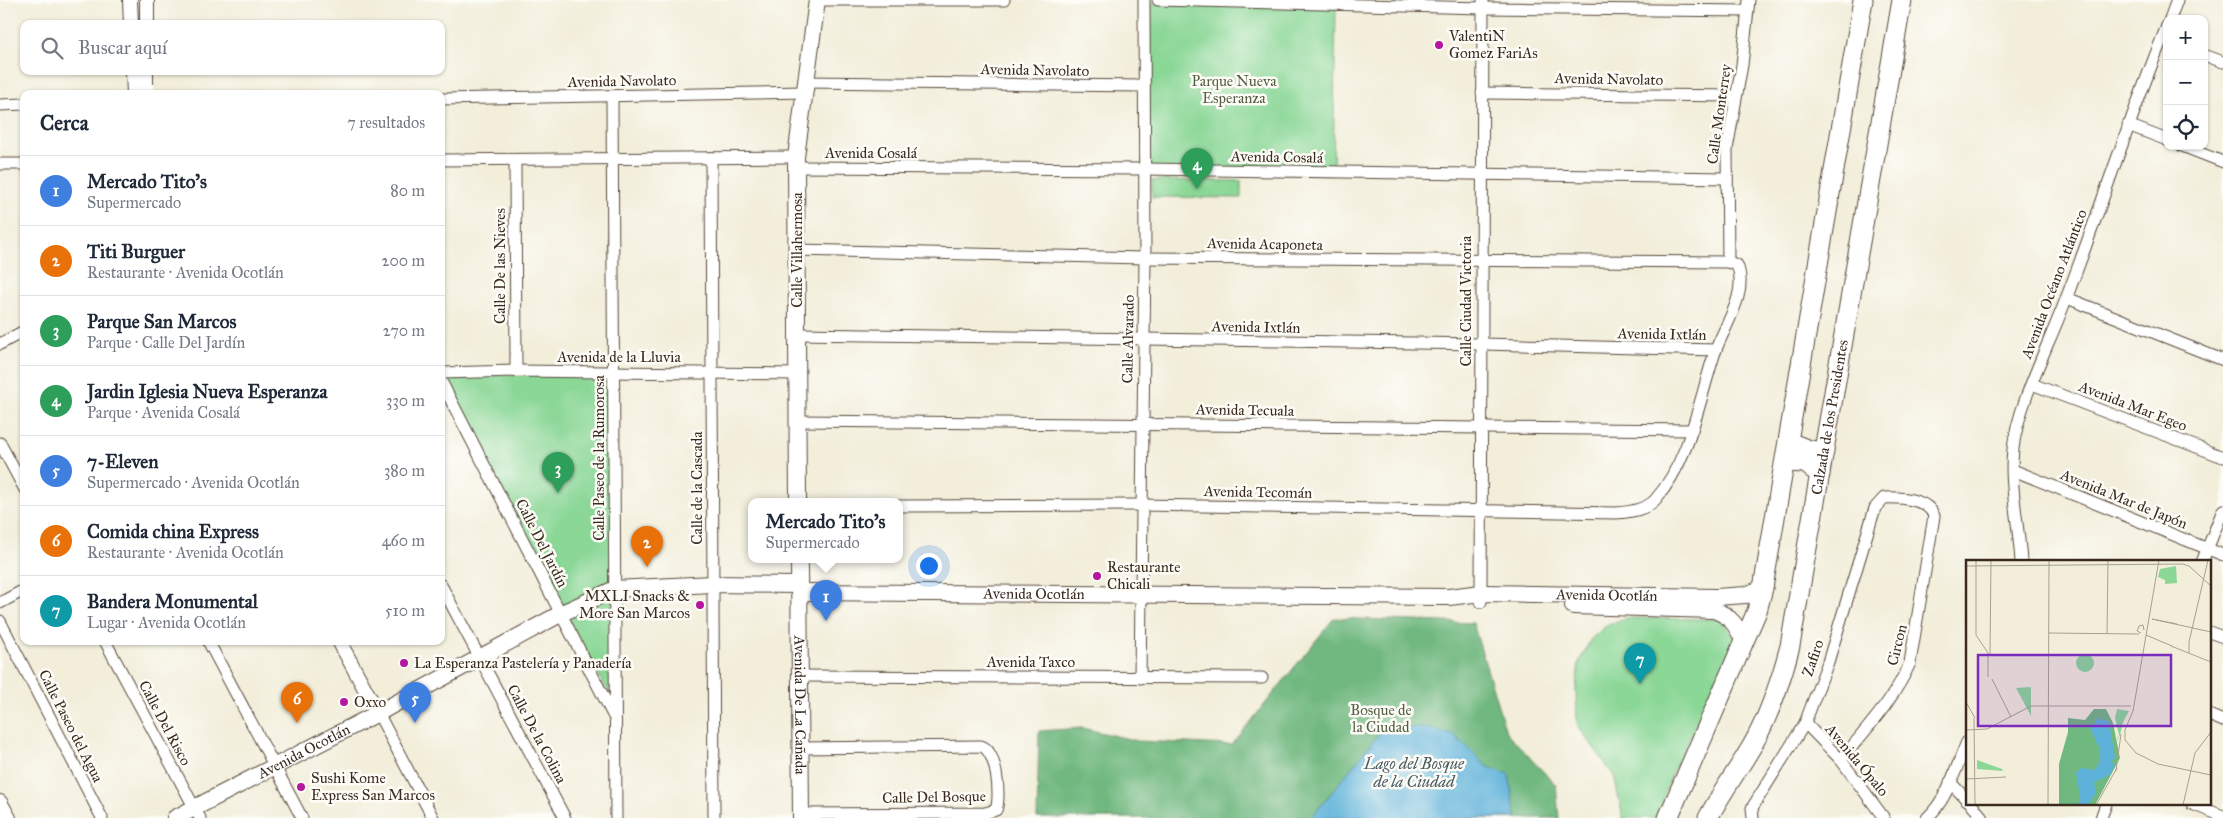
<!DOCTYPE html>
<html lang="es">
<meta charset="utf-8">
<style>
body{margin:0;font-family:"IM FELL Great Primer",serif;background:#f6f6f7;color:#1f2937}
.controls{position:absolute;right:15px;top:15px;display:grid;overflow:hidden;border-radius:10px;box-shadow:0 1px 4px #0004}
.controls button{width:45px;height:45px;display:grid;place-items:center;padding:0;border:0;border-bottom:1px solid #e0e1e3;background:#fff;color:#1f2937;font:25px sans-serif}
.you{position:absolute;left:928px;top:565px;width:18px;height:18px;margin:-12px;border:4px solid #fff;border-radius:50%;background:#1a73e8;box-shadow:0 0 0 8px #1a73e833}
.badge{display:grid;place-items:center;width:32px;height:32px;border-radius:50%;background:#b5179e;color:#fff;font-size:16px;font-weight:700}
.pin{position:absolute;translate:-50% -41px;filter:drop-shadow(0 1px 2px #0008)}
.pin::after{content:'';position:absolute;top:26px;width:18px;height:15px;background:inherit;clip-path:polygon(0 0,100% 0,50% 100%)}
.popup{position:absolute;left:748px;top:498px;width:155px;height:65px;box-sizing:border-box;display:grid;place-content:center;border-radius:10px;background:#fff;filter:drop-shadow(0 1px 4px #0005);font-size:16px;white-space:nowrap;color:#747a83}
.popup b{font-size:19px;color:#1f2937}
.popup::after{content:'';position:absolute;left:50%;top:100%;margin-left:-10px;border:10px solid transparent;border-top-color:#fff}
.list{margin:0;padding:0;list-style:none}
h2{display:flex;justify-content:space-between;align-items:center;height:65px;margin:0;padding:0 20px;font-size:21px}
h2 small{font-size:16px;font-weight:400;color:#747a83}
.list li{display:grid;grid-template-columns:32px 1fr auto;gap:15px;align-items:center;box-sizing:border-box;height:70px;padding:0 20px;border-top:1px solid #e0e1e3}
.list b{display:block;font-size:19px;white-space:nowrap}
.list p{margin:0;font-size:16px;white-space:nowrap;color:#747a83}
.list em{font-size:16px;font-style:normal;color:#747a83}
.icon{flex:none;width:28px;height:28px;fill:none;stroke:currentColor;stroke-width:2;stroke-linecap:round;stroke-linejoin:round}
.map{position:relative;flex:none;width:2223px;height:818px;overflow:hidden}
.search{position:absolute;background:#fff;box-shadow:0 1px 4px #0004;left:20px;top:20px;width:425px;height:55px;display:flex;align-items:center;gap:12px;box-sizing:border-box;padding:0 18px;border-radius:10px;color:#747a83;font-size:19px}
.panel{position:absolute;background:#fff;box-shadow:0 1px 4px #0004;left:20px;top:90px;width:425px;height:555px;border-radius:10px}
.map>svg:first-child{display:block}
.green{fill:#8ad796;stroke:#62805a}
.forest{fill:#6fb87f;stroke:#55714e}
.water{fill:#5eb2da;stroke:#4c6e7c}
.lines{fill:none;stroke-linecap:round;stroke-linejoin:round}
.minor-casing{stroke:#56473a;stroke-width:13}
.tertiary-casing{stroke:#56473a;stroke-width:16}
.secondary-casing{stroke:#56473a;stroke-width:18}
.trunk-casing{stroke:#56473a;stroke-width:21}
.minor{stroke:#fff;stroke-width:11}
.tertiary{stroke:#fff;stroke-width:14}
.secondary{stroke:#fff;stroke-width:16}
.trunk{stroke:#fff;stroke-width:19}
.poi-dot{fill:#b5179e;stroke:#fdfcf7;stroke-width:2}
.labels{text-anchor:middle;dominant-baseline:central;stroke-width:5;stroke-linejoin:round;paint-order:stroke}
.poi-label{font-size:15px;fill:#3b2a1e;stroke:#fdfcf7;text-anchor:start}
.street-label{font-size:15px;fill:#3b2a1e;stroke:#fdfcf7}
.park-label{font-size:15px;fill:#535e42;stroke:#fdfcf7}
.water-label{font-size:16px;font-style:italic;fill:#475a60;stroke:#fdfcf7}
.inset-road{fill:none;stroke:#a9a08f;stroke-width:1}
.view{fill:#7b2cbf;fill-opacity:0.15;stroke:#7b2cbf;stroke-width:2.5}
.inset-edge{fill:none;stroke:#3b2a1e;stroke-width:2.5}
</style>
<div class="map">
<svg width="2223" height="818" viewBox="0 0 2223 818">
<rect width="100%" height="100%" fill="#fdfcf7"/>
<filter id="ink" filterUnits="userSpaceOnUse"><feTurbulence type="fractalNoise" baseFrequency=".02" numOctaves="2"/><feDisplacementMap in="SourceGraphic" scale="10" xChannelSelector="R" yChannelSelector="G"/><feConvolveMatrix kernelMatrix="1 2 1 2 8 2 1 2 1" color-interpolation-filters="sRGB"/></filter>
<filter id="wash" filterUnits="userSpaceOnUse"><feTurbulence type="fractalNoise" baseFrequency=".0096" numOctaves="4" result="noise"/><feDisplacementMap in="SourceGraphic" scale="20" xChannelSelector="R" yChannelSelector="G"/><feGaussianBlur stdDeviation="1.12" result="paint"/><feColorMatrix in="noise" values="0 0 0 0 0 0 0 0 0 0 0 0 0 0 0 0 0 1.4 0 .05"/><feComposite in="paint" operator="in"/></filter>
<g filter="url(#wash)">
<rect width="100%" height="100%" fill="#f2eeda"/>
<g class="green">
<path d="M1146,3L1336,8L1333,174L1145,173Z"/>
<path d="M610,97C612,297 618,497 610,696L569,620L613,589V554L612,582L559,607L445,379L515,374L612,373Z"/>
<path d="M1152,180L1241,181V198L1152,197Z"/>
<path d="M1624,618L1721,619L1737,641L1671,776L1657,818H1623L1614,776L1577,724L1576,689L1579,662L1591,639L1606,626Z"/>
</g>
<path class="forest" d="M1334,618L1473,623L1506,732L1556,785L1559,818H1037L1039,731L1082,728L1138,741L1232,745Z"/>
<path class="water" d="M1384,727L1430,728L1455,736L1488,767L1509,774L1516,818H1311Z"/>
</g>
<g filter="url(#ink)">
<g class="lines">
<defs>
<g id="minor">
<path d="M817,0H1004"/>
<path d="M1158,0L1483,8L1747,11"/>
<path d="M2170,19L2177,0"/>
<path d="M2204,55L2223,62"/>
<path d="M805,82L1144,86"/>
<path d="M1482,93L1735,96"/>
<path d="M612,97L616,818"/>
<path d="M441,99L804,92"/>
<path d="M0,105L24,104"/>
<path d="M2128,125L2167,140"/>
<path d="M2182,146L2223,162"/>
<path d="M711,158L714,818"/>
<path d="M441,160L796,157"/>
<path d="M515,160L516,371"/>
<path d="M0,164H24"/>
<path d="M796,167L1145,169L1726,178"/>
<path d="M796,250L1145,258L1728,262L1737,265C1749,293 1724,326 1715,352C1699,400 1690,461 1655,500C1646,510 1629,512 1616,513L1140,505L900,506"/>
<path d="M1728,262L1727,149L1742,65L1749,0"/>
<path d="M2067,298L2223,360"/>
<path d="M797,334L1482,344L1716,350"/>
<path d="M0,344L24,331"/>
<path d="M441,373L516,371L797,374"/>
<path d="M441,381L614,717"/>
<path d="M2032,384L2223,457"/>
<path d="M798,421L1692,430"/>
<path d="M0,443L24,488"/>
<path d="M2013,470L2223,555"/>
<path d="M2021,562C2019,525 2009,485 2013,449C2018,403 2050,343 2066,299C2101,208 2130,116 2167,26"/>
<path d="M2202,562L2223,510"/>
<path d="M441,585L565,818"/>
<path d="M1481,602L1483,0"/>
<path d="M0,603L24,590"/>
<path d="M0,621L102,818"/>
<path d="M2209,632L2223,637"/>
<path d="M105,641L200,818"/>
<path d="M208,641L302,818"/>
<path d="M800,676L1262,678"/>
<path d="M1140,678L1145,258L1144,0"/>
<path d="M378,713L433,818"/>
<path d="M2209,715L2223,721"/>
<path d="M1805,723L1841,760L1884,818"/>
<path d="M801,748L981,746C997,750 1001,797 996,810L985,813L801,814"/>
<path d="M1950,782L1967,800"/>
<path d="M1971,804L1983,818"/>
<path d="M2192,804L2223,816"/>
<path d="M1753,818L1752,808L1805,723L1828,662L1875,508L1884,498C1901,497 1928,499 1934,516L1910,663C1894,700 1866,729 1841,760"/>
<path d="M1927,818C1948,799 1956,767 1967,742"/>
<path d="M2101,818L2106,804"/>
</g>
<g id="tertiary">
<path d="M130,0L131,24"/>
<path d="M147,24V0"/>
<path d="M133,71L134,94"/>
<path d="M146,94V71"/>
<path d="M339,641L378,713"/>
<path d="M0,802L9,818"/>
</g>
<g id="secondary">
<path d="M798,502L796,157L817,0"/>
<path id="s1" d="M799,560L801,818"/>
<path id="s2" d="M799,592L1449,597L1481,593L1716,597L1746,595L1763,588"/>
<path d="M1573,606L1714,610C1731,616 1738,627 1744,643"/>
<path id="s3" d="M175,818L378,713L562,613L615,589L712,584L799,585"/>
</g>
<g id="trunk">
<path d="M1789,442L1809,450L1824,452"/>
<path d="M1786,462L1805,463L1820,474"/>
<path d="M1668,818L1757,611L1763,588L1863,0"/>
<path id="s4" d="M1708,818C1721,793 1738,770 1752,746C1770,715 1781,680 1790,646L1902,0"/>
</g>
</defs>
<use href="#minor" class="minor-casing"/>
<use href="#tertiary" class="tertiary-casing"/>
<use href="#secondary" class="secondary-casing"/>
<use href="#trunk" class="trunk-casing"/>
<use href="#minor" class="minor"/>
<use href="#tertiary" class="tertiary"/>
<use href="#secondary" class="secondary"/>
<use href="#trunk" class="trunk"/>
</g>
</g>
<g class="poi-dot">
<circle cx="1439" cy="45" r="5"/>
<circle cx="1097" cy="576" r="5"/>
<circle cx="700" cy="605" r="5"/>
<circle cx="404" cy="663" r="5"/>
<circle cx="344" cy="702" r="5"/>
<circle cx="301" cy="787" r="5"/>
</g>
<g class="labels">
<g class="poi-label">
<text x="1449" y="36">ValentiN<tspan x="1449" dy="17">Gomez FariAs</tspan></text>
<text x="1107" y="567">Restaurante<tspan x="1107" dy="17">Chicali</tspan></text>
<text x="690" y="596" text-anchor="end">MXLI Snacks &amp;<tspan x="690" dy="17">More San Marcos</tspan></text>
<text x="414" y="663">La Esperanza Pastelería y Panadería</text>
<text x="354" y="702">Oxxo</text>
<text x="311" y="778">Sushi Kome<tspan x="311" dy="17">Express San Marcos</tspan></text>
</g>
<g class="street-label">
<text transform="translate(1035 70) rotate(1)">Avenida Navolato</text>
<text transform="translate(1609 79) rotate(1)">Avenida Navolato</text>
<text transform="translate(622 81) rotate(-1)">Avenida Navolato</text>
<text transform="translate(1719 114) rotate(-82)">Calle Monterrey</text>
<text x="871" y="153">Avenida Cosalá</text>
<text transform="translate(1277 157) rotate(1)">Avenida Cosalá</text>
<text transform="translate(1265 244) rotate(1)">Avenida Acaponeta</text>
<text transform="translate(797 250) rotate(-90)">Calle Villahermosa</text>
<text transform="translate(500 266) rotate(-90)">Calle De las Nieves</text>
<text transform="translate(2054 284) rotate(-69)">Avenida Océano Atlántico</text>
<text transform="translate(1466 301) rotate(-90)">Calle Ciudad Victoria</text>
<text transform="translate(1256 327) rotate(1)">Avenida Ixtlán</text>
<text transform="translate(1662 334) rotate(1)">Avenida Ixtlán</text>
<text transform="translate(1128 339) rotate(-89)">Calle Alvarado</text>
<text x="619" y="357">Avenida de la Lluvia</text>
<text transform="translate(2133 406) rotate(21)">Avenida Mar Egeo</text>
<text transform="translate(1245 410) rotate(1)">Avenida Tecuala</text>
<text stroke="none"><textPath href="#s4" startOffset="424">Calzada de los Presidentes</textPath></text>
<text transform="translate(599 458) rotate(-90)">Calle Paseo de la Rumorosa</text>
<text transform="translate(697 488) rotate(-90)">Calle de la Cascada</text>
<text transform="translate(1258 492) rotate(1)">Avenida Tecomán</text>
<text transform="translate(2124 499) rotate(22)">Avenida Mar de Japón</text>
<text transform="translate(542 543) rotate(63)">Calle Del Jardín</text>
<text stroke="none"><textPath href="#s2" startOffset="235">Avenida Ocotlán</textPath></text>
<text stroke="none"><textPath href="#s2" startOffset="808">Avenida Ocotlán</textPath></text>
<text transform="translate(1897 645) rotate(-76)">Circon</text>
<text transform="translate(1813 658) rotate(-71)">Zafiro</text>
<text x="1031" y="662">Avenida Taxco</text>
<text stroke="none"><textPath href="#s1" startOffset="145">Avenida De La Cañada</textPath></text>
<text transform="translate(165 723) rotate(62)">Calle Del Risco</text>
<text transform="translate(71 726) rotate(63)">Calle Paseo del Agua</text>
<text transform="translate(537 734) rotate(62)">Calle De la Colina</text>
<text stroke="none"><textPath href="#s3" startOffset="145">Avenida Ocotlán</textPath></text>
<text transform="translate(1857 760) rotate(50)">Avenida Ópalo</text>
<text transform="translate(934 797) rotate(-1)">Calle Del Bosque</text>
</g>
<g class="park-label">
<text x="1234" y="81">Parque Nueva<tspan x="1234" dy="17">Esperanza</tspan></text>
<text x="1381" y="710">Bosque de<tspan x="1381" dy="17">la Ciudad</tspan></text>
</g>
<g class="water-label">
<text x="1414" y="763">Lago del Bosque<tspan x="1414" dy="18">de la Ciudad</tspan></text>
</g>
</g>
<g transform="translate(1966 560)">
<rect width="245" height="245" fill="#f2eeda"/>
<path d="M210,6L211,23L199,24V20L192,17L194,9ZM110 103a9 9 0 1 1 18 0a9 9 0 1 1-18 0ZM65,103V156L50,128L65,127ZM151,149L163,151L157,162L154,175L150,183L153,175L149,158ZM11,200L36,209L37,211L11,209Z" fill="#8ad796"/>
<path d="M128,149H140L147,163L154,198L129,245H93V204L102,172V158L119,160Z" fill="#6fb87f"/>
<path d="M132,158L143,162L149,198L145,201L149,205L144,215L128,222L130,233L122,245H112L114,237L110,213L115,208L129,210L134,201V189L124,169Z" fill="#5eb2da"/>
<path class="inset-road" d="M10,0V75L22,93V117M193,0L167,151L159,170V180L170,193L192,204L245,215M0,6L217,4L223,6L245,26M211,64L186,59L245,72M83,73L173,74M175,73L171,71L173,66L177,65L178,70M141,74L142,0M180,75L206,86M205,86L245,102M223,93V82L242,0M24,95L25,0M26,119L45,157M0,142L9,158M81,146H165M8,158L9,245M0,170L21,169L65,146H81M150,211L155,174M0,219L40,217M82,245L83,0M130,245L151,208M217,245L229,193L245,172"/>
<path class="view" d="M12,95H205V166H12Z"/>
<rect width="245" height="245" class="inset-edge"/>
</g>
</svg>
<div class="controls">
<button>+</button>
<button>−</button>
<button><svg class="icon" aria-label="locate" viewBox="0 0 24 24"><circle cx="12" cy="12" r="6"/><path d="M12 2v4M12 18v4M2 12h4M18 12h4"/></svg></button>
</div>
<div class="you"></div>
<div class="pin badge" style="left:826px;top:621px;background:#3f7fe0">1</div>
<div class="popup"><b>Mercado Tito's</b>Supermercado</div>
<div class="pin badge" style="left:647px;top:567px;background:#e8710a">2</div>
<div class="pin badge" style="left:558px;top:493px;background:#2e9e5b">3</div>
<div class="pin badge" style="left:1197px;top:189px;background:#2e9e5b">4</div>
<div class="pin badge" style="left:415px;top:723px;background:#3f7fe0">5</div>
<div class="pin badge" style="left:297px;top:723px;background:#e8710a">6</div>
<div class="pin badge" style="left:1640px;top:684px;background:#0f9aa8">7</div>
<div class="search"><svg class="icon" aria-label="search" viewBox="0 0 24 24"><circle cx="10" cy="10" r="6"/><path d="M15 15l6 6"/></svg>Buscar aquí</div>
<section class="panel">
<h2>Cerca<small>7 resultados</small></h2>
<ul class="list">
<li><span class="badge" style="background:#3f7fe0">1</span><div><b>Mercado Tito's</b><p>Supermercado</p></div><em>80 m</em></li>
<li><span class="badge" style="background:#e8710a">2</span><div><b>Titi Burguer</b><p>Restaurante · Avenida Ocotlán</p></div><em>200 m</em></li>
<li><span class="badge" style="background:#2e9e5b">3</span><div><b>Parque San Marcos</b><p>Parque · Calle Del Jardín</p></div><em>270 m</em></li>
<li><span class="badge" style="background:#2e9e5b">4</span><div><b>Jardin Iglesia Nueva Esperanza</b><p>Parque · Avenida Cosalá</p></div><em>330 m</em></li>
<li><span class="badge" style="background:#3f7fe0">5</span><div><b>7-Eleven</b><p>Supermercado · Avenida Ocotlán</p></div><em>380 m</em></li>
<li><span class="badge" style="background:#e8710a">6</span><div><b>Comida china Express</b><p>Restaurante · Avenida Ocotlán</p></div><em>460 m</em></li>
<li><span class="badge" style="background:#0f9aa8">7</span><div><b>Bandera Monumental</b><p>Lugar · Avenida Ocotlán</p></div><em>510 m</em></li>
</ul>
</section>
</div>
